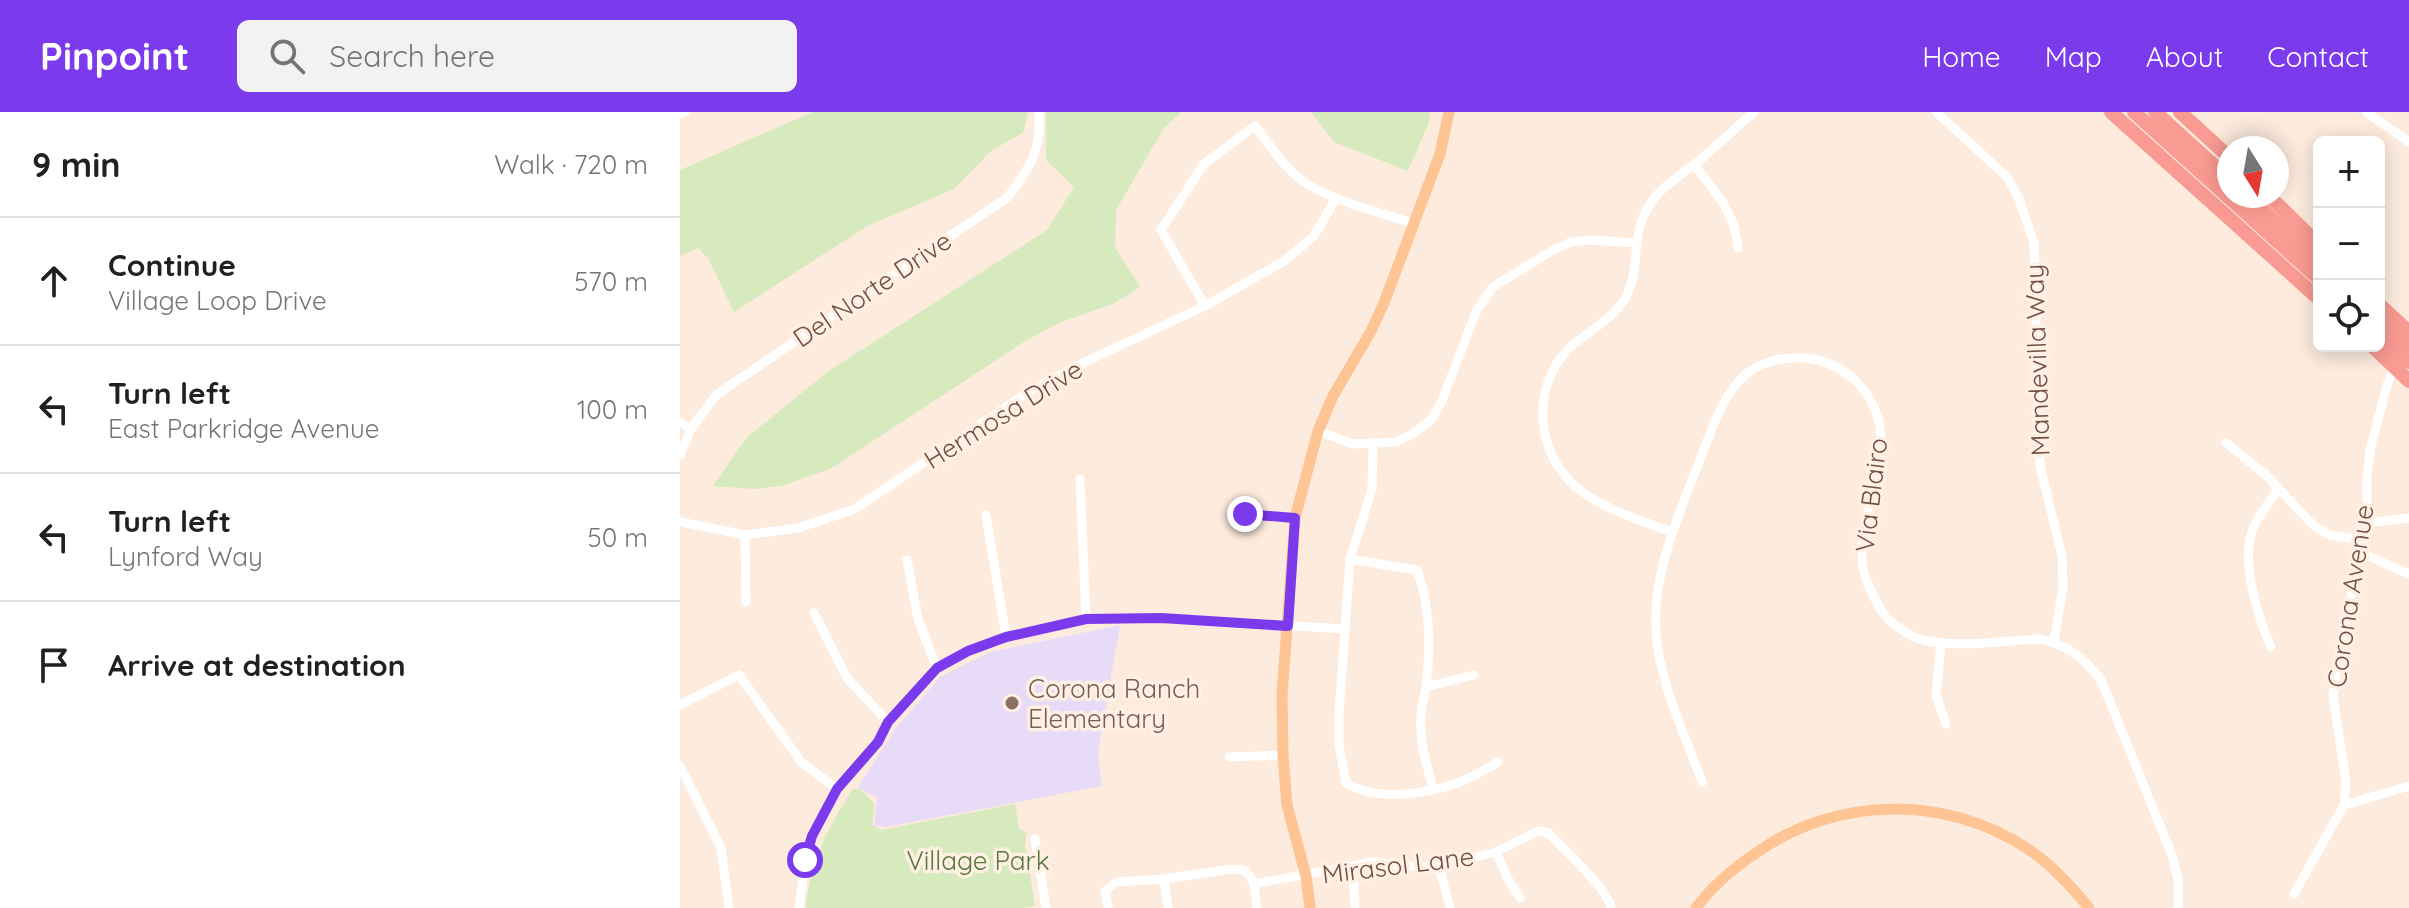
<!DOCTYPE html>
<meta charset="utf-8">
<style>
body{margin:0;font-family:Quicksand,sans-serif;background:#f2f2f2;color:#202124}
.controls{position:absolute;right:24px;top:24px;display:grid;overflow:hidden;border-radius:12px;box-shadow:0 4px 20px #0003}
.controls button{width:72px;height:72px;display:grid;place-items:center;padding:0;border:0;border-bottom:2px solid #e0e0e0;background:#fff;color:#202124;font:40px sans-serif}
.compass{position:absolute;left:1537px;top:24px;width:72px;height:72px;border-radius:50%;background:#fff;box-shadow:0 4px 20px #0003;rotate:169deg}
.stop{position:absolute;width:24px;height:24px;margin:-18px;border:6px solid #7c3aed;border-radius:50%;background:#fff}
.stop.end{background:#7c3aed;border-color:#fff;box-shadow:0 2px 8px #0008}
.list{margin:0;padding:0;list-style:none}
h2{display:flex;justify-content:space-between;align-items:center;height:104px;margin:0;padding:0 32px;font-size:34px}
h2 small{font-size:26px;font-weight:400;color:#757577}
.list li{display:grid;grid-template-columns:52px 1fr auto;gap:24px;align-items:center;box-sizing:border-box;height:128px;padding:0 32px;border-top:2px solid #e0e0e0}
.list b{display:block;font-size:30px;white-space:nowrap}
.list p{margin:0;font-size:26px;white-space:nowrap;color:#757577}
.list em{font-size:26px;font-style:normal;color:#757577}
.icon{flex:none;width:44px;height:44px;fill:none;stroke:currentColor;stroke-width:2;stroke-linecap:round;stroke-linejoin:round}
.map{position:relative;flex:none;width:1729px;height:796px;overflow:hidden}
header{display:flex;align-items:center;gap:48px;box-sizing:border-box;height:112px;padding:0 40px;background:#7c3aed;color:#fff}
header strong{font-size:38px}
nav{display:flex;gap:44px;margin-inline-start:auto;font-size:28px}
.search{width:560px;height:72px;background:#f2f2f2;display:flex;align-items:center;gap:20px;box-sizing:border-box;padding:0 28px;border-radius:12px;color:#757577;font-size:30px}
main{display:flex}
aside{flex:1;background:#fff}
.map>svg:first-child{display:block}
.education{fill:#e8dbf8}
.green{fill:#d7eabd}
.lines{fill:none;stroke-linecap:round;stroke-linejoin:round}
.minor{stroke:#fff;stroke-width:9}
.major{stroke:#fec493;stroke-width:11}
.highway{stroke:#f99b92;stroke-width:14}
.route{stroke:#7c3aed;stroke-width:10}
.education-dot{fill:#8d6e63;stroke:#fff0e4;stroke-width:3}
.labels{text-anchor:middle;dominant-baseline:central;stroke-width:7;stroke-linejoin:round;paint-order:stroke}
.street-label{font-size:26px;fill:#724e46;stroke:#fff0e4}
.education-label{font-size:26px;fill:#785e54;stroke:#fff0e4;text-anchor:start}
.park-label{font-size:26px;fill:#59783e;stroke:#fff0e4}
</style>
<header>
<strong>Pinpoint</strong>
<div class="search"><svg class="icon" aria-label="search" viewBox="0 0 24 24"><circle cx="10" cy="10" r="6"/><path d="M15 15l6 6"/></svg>Search here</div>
<nav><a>Home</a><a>Map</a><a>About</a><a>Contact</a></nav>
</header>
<main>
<aside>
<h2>9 min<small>Walk · 720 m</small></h2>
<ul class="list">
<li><svg class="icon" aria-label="ahead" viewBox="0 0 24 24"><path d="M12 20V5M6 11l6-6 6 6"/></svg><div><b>Continue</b><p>Village Loop Drive</p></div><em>570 m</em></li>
<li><svg class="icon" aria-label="left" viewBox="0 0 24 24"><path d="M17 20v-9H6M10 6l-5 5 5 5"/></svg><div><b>Turn left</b><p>East Parkridge Avenue</p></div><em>100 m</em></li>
<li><svg class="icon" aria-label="left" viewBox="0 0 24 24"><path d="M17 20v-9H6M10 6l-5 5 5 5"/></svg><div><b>Turn left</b><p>Lynford Way</p></div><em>50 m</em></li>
<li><svg class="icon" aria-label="arrive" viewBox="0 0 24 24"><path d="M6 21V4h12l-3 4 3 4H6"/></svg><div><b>Arrive at destination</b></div></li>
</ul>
</aside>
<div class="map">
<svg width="1729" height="796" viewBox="0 0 1729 796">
<rect width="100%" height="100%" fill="#fdebde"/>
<path class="education" d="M440,513L418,641L422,674L206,715L194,714L197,686L178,675L215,617L260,565L310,540Z"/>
<g class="green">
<path d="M133,0H348L343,21L312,38L274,77L189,113L54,200L28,146L18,136L0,144V58Z"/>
<path d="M366,0H501L484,16L436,98L435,135L460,175L433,192L381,210L347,228L150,357L101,374L74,377L33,374L67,325L149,259L367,118L394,75L366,48Z"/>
<path d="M631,0H750L749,10L728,59L654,30Z"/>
<path d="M173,677H180L195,692L192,713L201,718L335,692L339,716L347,721L345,732L355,794L342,796H126C131,747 147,717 173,677Z"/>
</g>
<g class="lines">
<g class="minor">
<path d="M1256,0L1327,65L1339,87L1354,131L1360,354L1382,444L1383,475L1374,530"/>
<path d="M1686,0L1729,30"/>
<path d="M0,2L5,0"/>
<path d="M1014,53C1037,83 1054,97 1058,136"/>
<path d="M525,194L481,118L524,52L575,14C591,35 607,60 629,73C661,92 700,100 735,112"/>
<path d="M0,310L11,317"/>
<path d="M638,319L673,332L716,330L733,322L751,308L761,291L797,198L813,175L873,138L891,130L910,128L957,131"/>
<path d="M1546,331L1586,363L1633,413L1649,423L1684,428"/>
<path d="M693,332L692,377L670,447L659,601V633L666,671C697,690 745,682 778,671C792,666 806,657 818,650"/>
<path d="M0,343L11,317L36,283L328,85C350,55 362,39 359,0"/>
<path d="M400,367L406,507"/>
<path d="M565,402L615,406"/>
<path d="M306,403L326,525"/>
<path d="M0,410L65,423L118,416L175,397L350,279L394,255L525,194L604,149L634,124L656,86"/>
<path d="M1687,411L1729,406"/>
<path d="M992,420C933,398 871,383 863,310C861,288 867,265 880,247C896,224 926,214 943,190C961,163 951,131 964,103C976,77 994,69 1015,52C1035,36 1054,17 1074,0"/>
<path d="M65,423L66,490"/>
<path d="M1681,441L1729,462"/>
<path d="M670,447L737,458C750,492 751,538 746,574C745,584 741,594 741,604C739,628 747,654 753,677"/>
<path d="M227,448L238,507L257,556"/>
<path d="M134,501L167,566L208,610"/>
<path d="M1261,531L1256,583L1266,612"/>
<path d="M1591,535C1578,505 1561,451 1572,419C1578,404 1589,390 1599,377"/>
<path d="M746,575L794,563"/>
<path d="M0,593L59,563L122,651L157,677"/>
<path d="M549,645L603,643"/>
<path d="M0,654L41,736L49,796"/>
<path d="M1022,670C1005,622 979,571 976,519C972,461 999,403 1019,350C1030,323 1039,291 1059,269C1077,248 1112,242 1138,248C1155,252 1172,263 1183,277C1225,331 1180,386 1182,446C1182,462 1190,477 1197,491C1205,508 1225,523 1243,528C1277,536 1322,529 1358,527C1386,531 1404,546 1421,568L1492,743L1498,768V796"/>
<path d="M1664,693L1729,674"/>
<path d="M355,727L366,796"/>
<path d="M816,740L829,769L840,786"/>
<path d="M668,754L674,774L675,796"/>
<path d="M759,754L770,796"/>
<path d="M484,767L488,796"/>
<path d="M574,772L692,750L739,755L759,754L816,740L858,719L868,721C882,736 929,778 931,796"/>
<path d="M1614,782L1664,693L1666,670L1653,584L1662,525L1687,411V364L1690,338L1708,270L1716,252"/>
<path d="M119,796L125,748L132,724L157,677L198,630L208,610L257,556L288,539L326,525L406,507L481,506L665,517"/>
<path d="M428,796L425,779L437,770L484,767L551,757L564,758L570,764L574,772L577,796"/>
</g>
<g class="major">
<path d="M630,796L626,764L607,693L603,643L602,583L615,406L638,319L653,284L690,221L704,191L760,42L769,0"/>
<path d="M1016,796C1033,773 1056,754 1079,739C1158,684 1267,683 1348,737C1372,753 1391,774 1409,796"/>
</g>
<g class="highway">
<path d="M1431,0L1639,187"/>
<path d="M1454,0L1639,167"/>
<path d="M1475,0L1549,67"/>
<path d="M1500,0L1549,45"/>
<path d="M1567,84L1639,150"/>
<path d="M1589,84L1639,133"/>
<path d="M1699,192L1729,220"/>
<path d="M1699,205L1729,233"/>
<path d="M1699,222L1729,250"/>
<path d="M1692,234L1729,269"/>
</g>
</g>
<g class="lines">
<path class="route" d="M125,748L132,724L157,677L198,630L208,610L257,556L288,539L326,525L406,507L481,506L608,514L615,406L565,402"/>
</g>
<circle class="education-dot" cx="332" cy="591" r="8"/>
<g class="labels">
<g class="street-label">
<text transform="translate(192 177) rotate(-34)">Del Norte Drive</text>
<text transform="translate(1357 248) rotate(-92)">Mandevilla Way</text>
<text transform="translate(323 302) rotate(-32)">Hermosa Drive</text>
<text transform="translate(1191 383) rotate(-83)">Via Blairo</text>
<text transform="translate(1670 484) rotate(-81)">Corona Avenue</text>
<text transform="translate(718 753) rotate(-7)">Mirasol Lane</text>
</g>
<g class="education-label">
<text x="348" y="576">Corona Ranch<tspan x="348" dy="30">Elementary</tspan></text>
</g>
<g class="park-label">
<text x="298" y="748">Village Park</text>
</g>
</g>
</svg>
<div class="controls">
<button>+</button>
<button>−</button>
<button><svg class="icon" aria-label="locate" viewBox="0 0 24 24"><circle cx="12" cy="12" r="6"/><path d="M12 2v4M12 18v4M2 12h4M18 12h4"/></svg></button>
</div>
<svg class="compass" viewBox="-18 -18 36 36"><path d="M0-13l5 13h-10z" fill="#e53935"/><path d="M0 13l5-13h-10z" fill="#757577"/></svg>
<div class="stop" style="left:125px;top:748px"></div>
<div class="stop end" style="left:565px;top:402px"></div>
</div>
</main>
